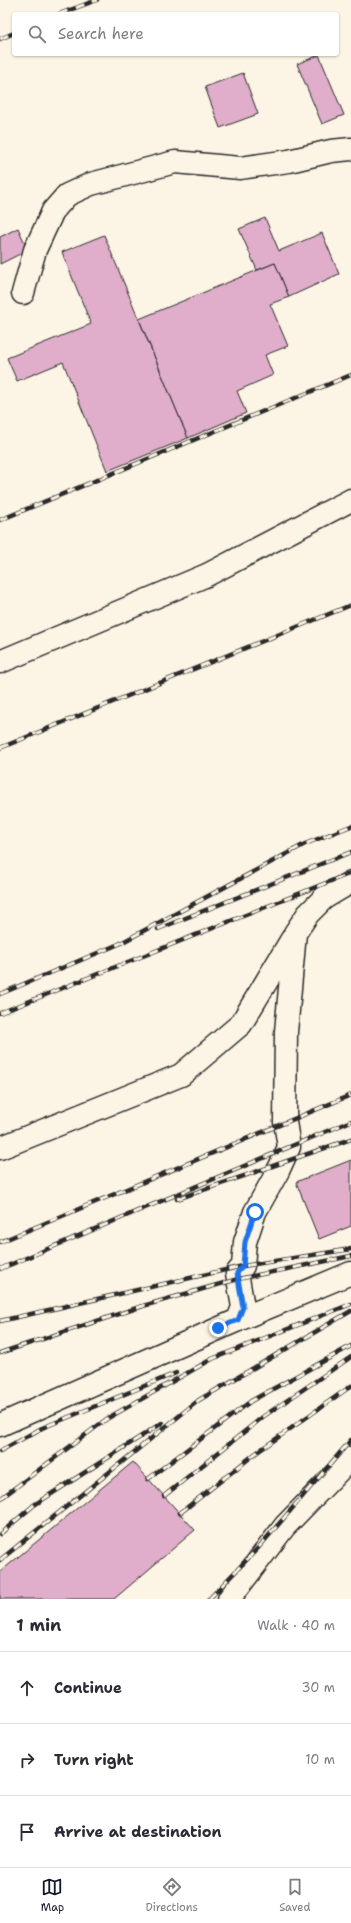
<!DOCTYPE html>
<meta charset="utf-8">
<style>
body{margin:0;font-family:"Shantell Sans",sans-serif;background:#f7f7f7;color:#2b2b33}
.stop{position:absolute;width:12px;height:12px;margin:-9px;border:3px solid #1a73e8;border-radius:50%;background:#fff}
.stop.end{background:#1a73e8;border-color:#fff;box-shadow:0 1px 4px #0008}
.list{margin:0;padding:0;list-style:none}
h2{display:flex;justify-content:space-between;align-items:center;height:52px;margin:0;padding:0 16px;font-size:17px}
h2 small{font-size:13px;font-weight:400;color:#7c7c81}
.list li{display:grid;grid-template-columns:26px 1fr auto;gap:12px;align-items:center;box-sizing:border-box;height:72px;padding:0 16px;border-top:1px solid #e1e1e2}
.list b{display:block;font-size:15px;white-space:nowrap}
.list em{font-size:13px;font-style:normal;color:#7c7c81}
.icon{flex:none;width:22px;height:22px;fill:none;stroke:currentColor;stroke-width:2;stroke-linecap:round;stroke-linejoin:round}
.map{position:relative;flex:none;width:351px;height:1599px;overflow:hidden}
.search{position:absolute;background:#fff;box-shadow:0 1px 3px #0004;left:12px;right:12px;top:12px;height:44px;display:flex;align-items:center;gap:10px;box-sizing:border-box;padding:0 14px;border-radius:4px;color:#7c7c81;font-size:15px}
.sheet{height:268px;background:#fff}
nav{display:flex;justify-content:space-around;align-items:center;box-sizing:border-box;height:56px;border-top:1px solid #e1e1e2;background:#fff;font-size:11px;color:#7c7c81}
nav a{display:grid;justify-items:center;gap:2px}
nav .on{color:#111827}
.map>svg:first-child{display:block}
.building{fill:#e0aecb;stroke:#2b2b2b}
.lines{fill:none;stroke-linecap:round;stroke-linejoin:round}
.minor-casing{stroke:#2b2b2b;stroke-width:25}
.minor{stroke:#fcf5e5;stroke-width:22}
.rail-casing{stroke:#2b2b2b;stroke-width:4.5}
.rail{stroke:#fcf5e5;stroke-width:3;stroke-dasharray:9;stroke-linecap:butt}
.route{stroke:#1a73e8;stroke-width:5}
</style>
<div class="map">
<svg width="351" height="1599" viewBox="0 0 351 1599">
<rect width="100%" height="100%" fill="#fcf5e5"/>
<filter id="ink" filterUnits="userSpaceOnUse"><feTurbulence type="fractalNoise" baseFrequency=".025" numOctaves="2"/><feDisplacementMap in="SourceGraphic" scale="8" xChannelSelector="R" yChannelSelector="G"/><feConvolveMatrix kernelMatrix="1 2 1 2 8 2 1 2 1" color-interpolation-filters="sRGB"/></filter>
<g filter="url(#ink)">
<g class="building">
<path d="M319,55L344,115L322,124L297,64Z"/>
<path d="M243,73L258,114L220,128L205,87Z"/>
<path d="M265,218L279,251L322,233L339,274L289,297L275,263L257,270L239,229Z"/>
<path d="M18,228L28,250L0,264V237Z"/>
<path d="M104,235L188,438L107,471L63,362L17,381L7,358L91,324L62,252Z"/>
<path d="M275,263L289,297L270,304L288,346L265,355L273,375L237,391L246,413L188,438L139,319Z"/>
<path d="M351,1160V1226L319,1239L296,1182Z"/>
<path d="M133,1462L195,1530L114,1599H0V1572Z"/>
</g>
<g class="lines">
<defs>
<g id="minor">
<path d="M23,293L35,250L53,211L67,195L91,184L175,162L240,168L289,161L331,151L351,149"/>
<path d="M0,662L207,575L351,500"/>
<path d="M0,1148L181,1075L241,1024L292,939"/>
<path d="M238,1320L351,1273"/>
<path d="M0,1425L238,1320L243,1307L237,1273L243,1266L245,1242L255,1212L278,1171L289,1147L285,1122L286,1032L295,933L308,914L324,898L351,882"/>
<path d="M229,1599L285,1526L351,1458"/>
</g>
</defs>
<use href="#minor" class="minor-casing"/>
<use href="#minor" class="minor"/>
<defs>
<g id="rail">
<path d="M59,14L97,0"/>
<path d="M0,39L14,33"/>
<path d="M0,520L351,375"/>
<path d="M0,748L351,605"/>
<path d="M158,929L351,852"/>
<path d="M0,994L119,944L305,844L351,826"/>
<path d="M0,1013L351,873"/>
<path d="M177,1199L351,1139"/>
<path d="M0,1242L351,1095"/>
<path d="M0,1269L351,1121"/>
<path d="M0,1321L243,1266L351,1249"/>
<path d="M0,1353L143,1306L238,1279L351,1256"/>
<path d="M0,1451L42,1428L176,1373"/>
<path d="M148,1479L251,1401L351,1346"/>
<path d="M164,1496L264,1416L351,1357"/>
<path d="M0,1499L108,1418L212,1359L351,1304"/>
<path d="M180,1513L256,1453L351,1386"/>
<path d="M0,1534L34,1505L162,1423"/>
<path d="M0,1560L199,1400L351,1311"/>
<path d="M209,1599L259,1547L351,1440"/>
</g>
</defs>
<use href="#rail" class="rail-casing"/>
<use href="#rail" class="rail"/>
</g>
</g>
<g class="lines" filter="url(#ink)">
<path class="route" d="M218,1328L238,1320L243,1307L237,1273L243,1266L245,1242L255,1212"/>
</g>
</svg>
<div class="stop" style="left:255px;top:1212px"></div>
<div class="stop end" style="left:218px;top:1328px"></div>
<div class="search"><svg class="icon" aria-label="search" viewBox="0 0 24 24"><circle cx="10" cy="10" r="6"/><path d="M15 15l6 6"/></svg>Search here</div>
</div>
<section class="sheet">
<h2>1 min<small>Walk · 40 m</small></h2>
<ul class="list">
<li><svg class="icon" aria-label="ahead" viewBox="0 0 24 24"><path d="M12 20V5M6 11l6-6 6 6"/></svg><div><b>Continue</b></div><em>30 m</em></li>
<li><svg class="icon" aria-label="right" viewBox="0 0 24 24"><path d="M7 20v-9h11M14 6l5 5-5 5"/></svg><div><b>Turn right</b></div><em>10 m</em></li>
<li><svg class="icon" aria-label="arrive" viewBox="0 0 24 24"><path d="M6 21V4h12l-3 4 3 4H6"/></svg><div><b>Arrive at destination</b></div></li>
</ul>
</section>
<nav>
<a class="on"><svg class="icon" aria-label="map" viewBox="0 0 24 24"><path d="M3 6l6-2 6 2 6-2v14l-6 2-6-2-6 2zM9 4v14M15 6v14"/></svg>Map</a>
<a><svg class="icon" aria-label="directions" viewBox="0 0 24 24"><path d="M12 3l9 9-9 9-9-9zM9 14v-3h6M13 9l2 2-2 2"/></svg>Directions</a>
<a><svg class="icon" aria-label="saved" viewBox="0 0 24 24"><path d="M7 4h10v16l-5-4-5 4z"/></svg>Saved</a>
</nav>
